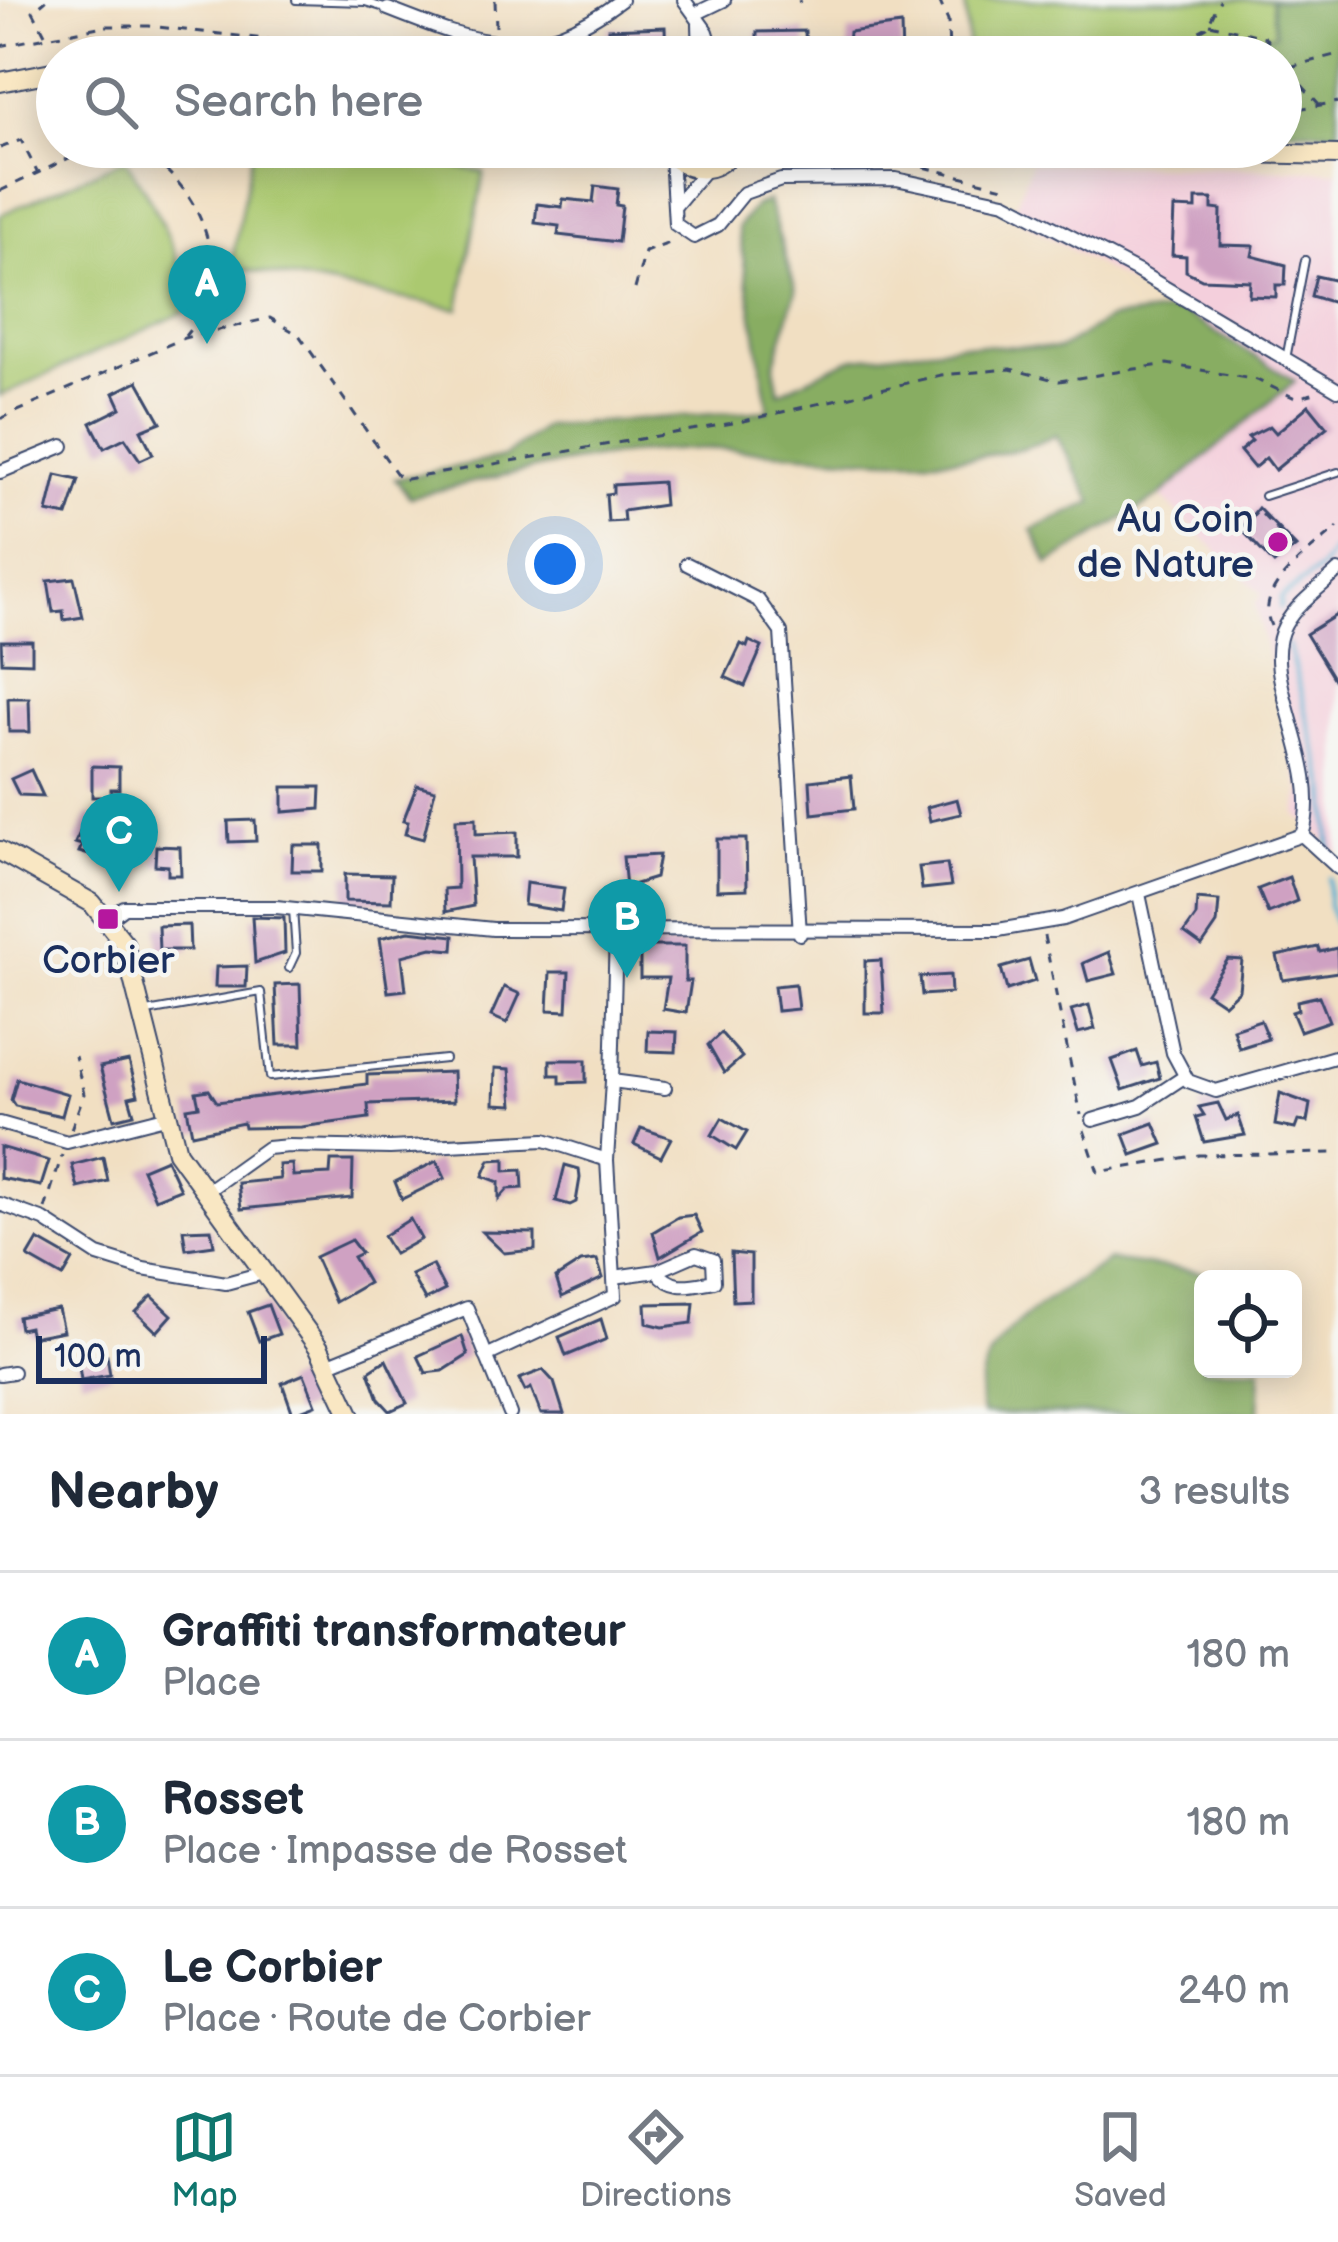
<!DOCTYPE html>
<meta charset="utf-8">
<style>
body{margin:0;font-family:"Balsamiq Sans",sans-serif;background:#f2f2f3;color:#1f2937}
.controls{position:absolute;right:36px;bottom:36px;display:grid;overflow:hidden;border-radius:18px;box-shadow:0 6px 30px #0003}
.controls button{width:108px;height:108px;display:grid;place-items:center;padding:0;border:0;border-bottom:3px solid #e0e1e3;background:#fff;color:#1f2937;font:60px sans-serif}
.scale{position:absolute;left:36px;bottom:30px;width:231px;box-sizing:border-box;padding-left:12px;border:6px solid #1b2f5e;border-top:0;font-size:33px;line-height:42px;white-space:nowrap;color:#1b2f5e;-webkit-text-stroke:9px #f6f6f2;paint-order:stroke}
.you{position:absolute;left:555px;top:564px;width:42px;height:42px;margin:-30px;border:9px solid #fff;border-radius:50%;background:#1a73e8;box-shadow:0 0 0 18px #1a73e833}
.badge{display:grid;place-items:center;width:78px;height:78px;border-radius:50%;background:#0f766e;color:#fff;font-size:39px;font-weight:700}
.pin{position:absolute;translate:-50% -99px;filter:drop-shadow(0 3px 6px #0008)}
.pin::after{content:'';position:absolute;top:63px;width:42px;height:36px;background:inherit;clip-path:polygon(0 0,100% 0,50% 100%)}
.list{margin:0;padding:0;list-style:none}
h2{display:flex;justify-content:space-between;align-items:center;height:156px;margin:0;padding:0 48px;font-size:51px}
h2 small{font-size:39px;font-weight:400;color:#747a83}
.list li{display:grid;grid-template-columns:78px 1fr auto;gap:36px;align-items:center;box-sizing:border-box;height:168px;padding:0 48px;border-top:3px solid #e0e1e3}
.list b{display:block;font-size:45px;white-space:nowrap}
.list p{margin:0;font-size:39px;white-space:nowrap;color:#747a83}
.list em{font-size:39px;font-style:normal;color:#747a83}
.icon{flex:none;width:66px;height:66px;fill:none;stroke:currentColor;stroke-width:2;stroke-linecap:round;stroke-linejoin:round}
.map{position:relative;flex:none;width:1338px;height:1414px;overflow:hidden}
.search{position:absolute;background:#fff;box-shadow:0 6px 30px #0003;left:36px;right:36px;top:36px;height:132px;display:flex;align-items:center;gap:30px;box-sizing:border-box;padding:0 42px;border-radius:66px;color:#747a83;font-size:45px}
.sheet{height:660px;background:#fff}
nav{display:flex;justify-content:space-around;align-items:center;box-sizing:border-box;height:168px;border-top:3px solid #e0e1e3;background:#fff;font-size:33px;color:#747a83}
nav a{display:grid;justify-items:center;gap:6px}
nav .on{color:#0f766e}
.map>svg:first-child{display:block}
.built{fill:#f4cfdc}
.green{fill:#abc970;stroke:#637c67;stroke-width:3}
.forest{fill:#88ad62;stroke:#526e60;stroke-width:3}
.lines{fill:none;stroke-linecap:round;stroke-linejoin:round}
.stream{stroke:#53afd1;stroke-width:4.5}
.building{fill:#cfa1c2}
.lane-casing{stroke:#3b496d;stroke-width:10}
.street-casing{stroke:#3b496d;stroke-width:16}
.secondary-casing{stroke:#3b496d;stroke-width:22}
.path{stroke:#3b496d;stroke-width:3;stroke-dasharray:9 9;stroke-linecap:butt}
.lane{stroke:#fff;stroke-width:6}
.street{stroke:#fff;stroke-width:12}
.secondary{stroke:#f9e7c3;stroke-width:18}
.poi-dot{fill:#b5179e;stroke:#f6f6f2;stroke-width:4.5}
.labels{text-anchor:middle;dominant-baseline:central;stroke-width:9;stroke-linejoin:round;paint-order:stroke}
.poi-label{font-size:39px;fill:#1b2f5e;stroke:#f6f6f2;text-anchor:end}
</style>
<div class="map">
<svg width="1338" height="1414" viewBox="0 0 1338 1414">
<rect width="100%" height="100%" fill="#f6f6f2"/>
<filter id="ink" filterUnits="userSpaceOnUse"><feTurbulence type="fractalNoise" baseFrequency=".00833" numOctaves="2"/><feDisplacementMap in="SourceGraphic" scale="24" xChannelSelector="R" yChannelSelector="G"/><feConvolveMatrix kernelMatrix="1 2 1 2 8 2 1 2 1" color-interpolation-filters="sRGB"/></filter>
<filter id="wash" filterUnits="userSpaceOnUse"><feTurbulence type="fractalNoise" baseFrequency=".004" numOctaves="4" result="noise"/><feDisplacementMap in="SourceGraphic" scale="48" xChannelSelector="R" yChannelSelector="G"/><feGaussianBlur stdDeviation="2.7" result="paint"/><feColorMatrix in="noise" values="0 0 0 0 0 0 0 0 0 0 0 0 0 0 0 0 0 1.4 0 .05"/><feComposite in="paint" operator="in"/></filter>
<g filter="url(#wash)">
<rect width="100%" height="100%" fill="#f1dfc2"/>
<path class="built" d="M1031,163L1338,171V853L1297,814L1301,791L1255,605L1262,594L1160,496L1295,381L1012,215Z"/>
<g class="green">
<path d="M965,0H1271L1276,34L1190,57H969Z"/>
<path d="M253,147H348L484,172L459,309L231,267Z"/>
<path d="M125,159C157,206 178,253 193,308L0,396V215Z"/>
</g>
<g class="forest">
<path d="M1271,0H1338V132L1281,129V57H1190L1275,34Z"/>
<path d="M768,201L796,291L774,366L779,392L850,359L961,344L1059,349L1109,319L1179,310L1295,381L1160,496L1049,564L1032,530L1093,502L1056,435C968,482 793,446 691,449C594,452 504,475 410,497L395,479L504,457L545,426L769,410L738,227L755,206Z"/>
<path d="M1109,1260L1251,1279H1203V1369H1261L1259,1414H982C963,1338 1056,1297 1109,1260Z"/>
</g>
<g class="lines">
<g class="stream">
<path d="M1280,608L1281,598L1320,569L1338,543"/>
<path d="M1288,645L1327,790L1330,849"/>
<path d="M1328,878V906L1338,929"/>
</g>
</g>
<g id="blocks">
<g class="building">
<path d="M901,25L902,57H847L849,32Z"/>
<path d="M665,27L666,57H609L608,29Z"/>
<path d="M805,31L806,57H757V32Z"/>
<path d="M595,186L618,189L616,205L622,206L618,242L558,235L559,226L535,223L537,204L562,207L563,199L593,202Z"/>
<path d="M1196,199H1212V209L1221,210L1220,245L1254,246L1252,256L1286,265L1285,285H1276V297L1249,296L1250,281L1202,279L1186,271V256L1172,255L1174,208L1196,209Z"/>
<path d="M1316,276L1338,281V304L1311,296Z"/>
<path d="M138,381L161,422L141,430L153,454L140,460L125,438L104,448L91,423L121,408L114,393Z"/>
<path d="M1309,405L1327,427L1275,470L1266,458L1254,468L1240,451L1252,441L1248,437L1270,426L1276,433Z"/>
<path d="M56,475L79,480L67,516L47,512Z"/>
<path d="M662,482L664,505L623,511L624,521L608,522L606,494L613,493V485Z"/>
<path d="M1258,508L1296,547L1274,564L1241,529Z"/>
<path d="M74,578L83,617L64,620L63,611L53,612L48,581Z"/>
<path d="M1338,614V686L1306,634Z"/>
<path d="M1,641H32V663L2,662Z"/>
<path d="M749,641L762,647L745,686L725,677L741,644L747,647Z"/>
<path d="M8,698H29L30,732H9Z"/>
<path d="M92,766L119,767V789H111V797H92Z"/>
<path d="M31,770L43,796L19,795L11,779Z"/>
<path d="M851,776L854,809L812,814L810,781Z"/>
<path d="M417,785L435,790L423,839L405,834L408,822L403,821Z"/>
<path d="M283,787H321L320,809L283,812Z"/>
<path d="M957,799L961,814L930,821L927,807Z"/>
<path d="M88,815L105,820L96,857L79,852L82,845L75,843Z"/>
<path d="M476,818V834L517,832V857H470L473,906L445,912L444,889L457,888L456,819Z"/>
<path d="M255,820L256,841L229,842L228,821Z"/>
<path d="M717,839H746L747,889L717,890Z"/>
<path d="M293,845H322V871H292Z"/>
<path d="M156,846L180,847L181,875H168V866L155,865Z"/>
<path d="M659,855L655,878L626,887L623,857Z"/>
<path d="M947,864L951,886L922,889L919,867Z"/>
<path d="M345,874L392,875L391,902L345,901Z"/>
<path d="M1289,877L1297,901L1268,913L1258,889Z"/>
<path d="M526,883L564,888L561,911L524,905Z"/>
<path d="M1197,899L1219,901L1217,924L1202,946L1184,933L1196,916Z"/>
<path d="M252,917L284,918L285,953L255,963Z"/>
<path d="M189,925L190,950H159L158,926Z"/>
<path d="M409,931L454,936L453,950L432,948L402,956L406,990L388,992L380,938Z"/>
<path d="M640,946H685V981H691L686,1013L663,1009L668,978H640Z"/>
<path d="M1318,947L1320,952L1337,948L1338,972L1283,980L1277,956Z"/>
<path d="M1109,952L1116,974L1088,981L1083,963Z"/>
<path d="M1228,959L1242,960L1239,990L1224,1004L1206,992Z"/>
<path d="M881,960L884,1013H865V961Z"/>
<path d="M1029,960L1035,981L1007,990L1001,968Z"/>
<path d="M247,966L246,987H215L216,967Z"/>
<path d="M550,972H569L567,1011L548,1010Z"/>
<path d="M950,975L951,993L922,995L920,977Z"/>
<path d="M300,984L302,1045H278L275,985Z"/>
<path d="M795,984L798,1009L777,1011L774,986Z"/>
<path d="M504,987L520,994L507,1023L491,1016Z"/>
<path d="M1319,996L1329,1021L1300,1031L1292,1012L1298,1010L1297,1001Z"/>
<path d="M1089,1005L1095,1029L1078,1033L1071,1010Z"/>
<path d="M1260,1020L1268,1039L1239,1048L1233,1029Z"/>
<path d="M648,1031L677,1032L676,1052L647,1051Z"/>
<path d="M721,1033L742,1057L724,1073L708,1045Z"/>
<path d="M1137,1051L1142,1066L1156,1062L1160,1078L1123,1090L1112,1060Z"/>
<path d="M550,1060H586V1082L560,1083V1075H550Z"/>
<path d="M129,1061L138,1095L129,1097L134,1114L114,1119L100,1067Z"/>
<path d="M495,1068L510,1069L513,1105L494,1104Z"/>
<path d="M453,1072L454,1101L368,1104L369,1118L301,1127L244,1128L243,1123L192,1134L187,1108L199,1106L196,1092L209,1090L217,1102L367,1084V1075Z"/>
<path d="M17,1079L68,1094L62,1116L15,1106L11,1100Z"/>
<path d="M1280,1093L1310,1104L1307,1122L1298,1121L1295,1129L1275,1125Z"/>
<path d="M1218,1103L1226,1120L1238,1115L1245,1135L1204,1142L1196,1117L1204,1115L1199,1107Z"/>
<path d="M722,1118L747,1132L736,1150L712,1135Z"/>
<path d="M1154,1123L1163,1144L1132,1155L1124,1134Z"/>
<path d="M641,1128L671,1138L661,1157L634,1144Z"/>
<path d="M0,1147L49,1161L41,1186L0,1178Z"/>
<path d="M103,1157L108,1181L78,1188L72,1165Z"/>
<path d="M166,1159L180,1189L155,1199L142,1169Z"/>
<path d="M505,1159V1171L522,1170L523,1188L508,1189L499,1199V1182L483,1176L490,1160Z"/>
<path d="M331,1161H353L352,1198L241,1209L238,1183L280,1179L279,1165L292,1164L293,1176L330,1174Z"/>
<path d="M437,1161L445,1178L402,1199L395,1182Z"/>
<path d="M565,1165L579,1169L580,1178L576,1202L570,1205L556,1201Z"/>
<path d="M694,1215L702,1232L660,1257L653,1232L678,1217Z"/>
<path d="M410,1219L421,1239L394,1254L383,1236Z"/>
<path d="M211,1229L214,1245L186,1249L183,1230Z"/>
<path d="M482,1232L535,1233V1250L504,1253Z"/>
<path d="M38,1240L73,1260L63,1277L28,1257Z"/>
<path d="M351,1240L361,1253L353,1257L368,1283L335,1302L315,1257Z"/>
<path d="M731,1253L751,1255V1300L733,1301Z"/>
<path d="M597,1260L603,1278L562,1297L556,1278L581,1262Z"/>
<path d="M432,1265L445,1290L425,1300L411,1275Z"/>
<path d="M152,1296L172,1315L157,1332L136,1312Z"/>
<path d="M694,1303L692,1323L663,1327L647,1323L646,1304Z"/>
<path d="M268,1305L279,1334L259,1341L248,1312Z"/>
<path d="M58,1309L63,1331L31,1337L29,1327L20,1329L18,1317Z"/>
<path d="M601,1319L607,1339L566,1356L559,1337Z"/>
<path d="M462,1336L468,1355L443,1371L426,1373L418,1356Z"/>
<path d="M107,1355L110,1375L81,1380L78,1360Z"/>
<path d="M386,1360L407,1403L390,1411L379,1399L369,1371Z"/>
<path d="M543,1370L554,1382L564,1414H541L531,1388L525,1391L519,1379Z"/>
<path d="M304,1374L316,1405L293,1414L282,1383Z"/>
</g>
</g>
</g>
<g filter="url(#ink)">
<use href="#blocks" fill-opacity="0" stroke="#3b496d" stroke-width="3"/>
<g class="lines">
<defs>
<g id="lane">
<path d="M296,0L365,2L388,9"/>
<path d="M1286,359L1305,260"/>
<path d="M1264,496L1338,472"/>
<path d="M289,968L296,953L293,909"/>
<path d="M147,1012L261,992L270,1077L445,1059"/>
</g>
<g id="street">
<path d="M684,0L707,32L715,57"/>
<path d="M388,9C479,45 532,66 621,0"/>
<path d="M695,14L724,0"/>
<path d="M699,24L700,57"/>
<path d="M671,156L675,224L694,237L718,225L744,193L781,180L896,179L1005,202L1137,271L1338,390"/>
<path d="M676,205L706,169"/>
<path d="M0,472L63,446"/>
<path d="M687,564L758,600L781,632L800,934"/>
<path d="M1302,835L1338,868"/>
<path d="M1139,894L1173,1053L1188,1081L1216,1091L1338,1056"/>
<path d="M108,919L124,907H276L493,929L998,930L1063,919L1302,835C1326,764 1256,676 1285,625C1297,603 1320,588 1338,571"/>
<path d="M616,932L612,1081L665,1088"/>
<path d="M1093,1120L1140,1106L1184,1077"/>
<path d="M0,1123L67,1142L165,1117"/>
<path d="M204,1193L267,1148L289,1146L390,1148L545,1140L607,1160"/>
<path d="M0,1204L44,1220L98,1255L143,1269L226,1283L263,1273"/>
<path d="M614,1277L657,1271L696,1254L713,1260L714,1281C691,1285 673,1292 657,1271"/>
<path d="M486,1356L615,1296L607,1160L612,1081"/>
<path d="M329,1364L467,1308L510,1414"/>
<path d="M0,1374L13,1372"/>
</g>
<g id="secondary">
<path d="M0,82L57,71"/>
<path d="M665,147C683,174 718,177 734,147"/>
<path d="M733,150L856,153L960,147L1338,155"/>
<path d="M0,851L92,903L124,943L177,1152L319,1348L350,1414"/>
</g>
</defs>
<use href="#lane" class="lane-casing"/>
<use href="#street" class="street-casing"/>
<use href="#secondary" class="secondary-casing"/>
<g class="path">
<path d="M495,0L496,28"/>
<path d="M799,0L800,3"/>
<path d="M939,0L948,21L949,57"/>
<path d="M1210,24L1265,37L1278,57"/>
<path d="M45,34L33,11L46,0"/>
<path d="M0,46L104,26H149L424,57"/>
<path d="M1152,57L1207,27L1220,0"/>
<path d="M1320,105L1286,68L1338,54"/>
<path d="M1281,112L1338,102"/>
<path d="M117,147C178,156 217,227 212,286C210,305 197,321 185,336"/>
<path d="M0,148L21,140L37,172"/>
<path d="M924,167L1008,188"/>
<path d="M0,191L88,149L114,147"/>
<path d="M635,289L645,252L675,241"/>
<path d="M0,419L184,338L270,318L299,335L401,480L744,421L941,375L1010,369L1059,381L1167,364L1257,380L1295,398L1316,393"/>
<path d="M1250,519L1258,510L1293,547L1285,555"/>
<path d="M1271,626C1253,586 1312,551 1338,527"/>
<path d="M1044,936L1081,1115"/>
<path d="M71,1129L84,1094L75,1056"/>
<path d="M1084,1130L1098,1172L1199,1155L1338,1153"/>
<path d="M45,1209L62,1155"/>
</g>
<use href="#lane" class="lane"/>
<use href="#street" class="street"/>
<use href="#secondary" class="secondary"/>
</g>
</g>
<g class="poi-dot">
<circle cx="1278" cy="542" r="12"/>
<rect x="96" y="907" width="24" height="24" rx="6"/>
</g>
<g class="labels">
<g class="poi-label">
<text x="1254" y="520">Au Coin<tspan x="1254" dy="45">de Nature</tspan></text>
<text x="108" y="961" text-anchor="middle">Corbier</text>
</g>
</g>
</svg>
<div class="controls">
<button><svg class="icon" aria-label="locate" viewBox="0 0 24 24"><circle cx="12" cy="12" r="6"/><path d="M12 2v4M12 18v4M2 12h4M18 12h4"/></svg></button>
</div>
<div class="scale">100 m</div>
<div class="you"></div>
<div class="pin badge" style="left:207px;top:344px;background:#0f9aa8">A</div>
<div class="pin badge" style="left:627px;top:978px;background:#0f9aa8">B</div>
<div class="pin badge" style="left:119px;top:892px;background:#0f9aa8">C</div>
<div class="search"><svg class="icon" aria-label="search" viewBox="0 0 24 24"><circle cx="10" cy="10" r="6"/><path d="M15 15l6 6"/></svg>Search here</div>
</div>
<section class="sheet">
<h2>Nearby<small>3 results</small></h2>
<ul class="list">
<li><span class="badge" style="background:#0f9aa8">A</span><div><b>Graffiti transformateur</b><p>Place</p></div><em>180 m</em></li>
<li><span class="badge" style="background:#0f9aa8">B</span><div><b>Rosset</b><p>Place · Impasse de Rosset</p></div><em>180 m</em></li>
<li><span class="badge" style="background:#0f9aa8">C</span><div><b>Le Corbier</b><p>Place · Route de Corbier</p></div><em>240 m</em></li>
</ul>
</section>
<nav>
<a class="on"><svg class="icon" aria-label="map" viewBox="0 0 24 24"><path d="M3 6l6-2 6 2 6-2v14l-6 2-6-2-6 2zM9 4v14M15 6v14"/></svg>Map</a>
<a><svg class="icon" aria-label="directions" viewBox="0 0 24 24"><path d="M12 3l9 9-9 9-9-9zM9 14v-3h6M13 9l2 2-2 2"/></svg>Directions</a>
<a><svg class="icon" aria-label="saved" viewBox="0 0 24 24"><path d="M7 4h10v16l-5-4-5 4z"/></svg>Saved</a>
</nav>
